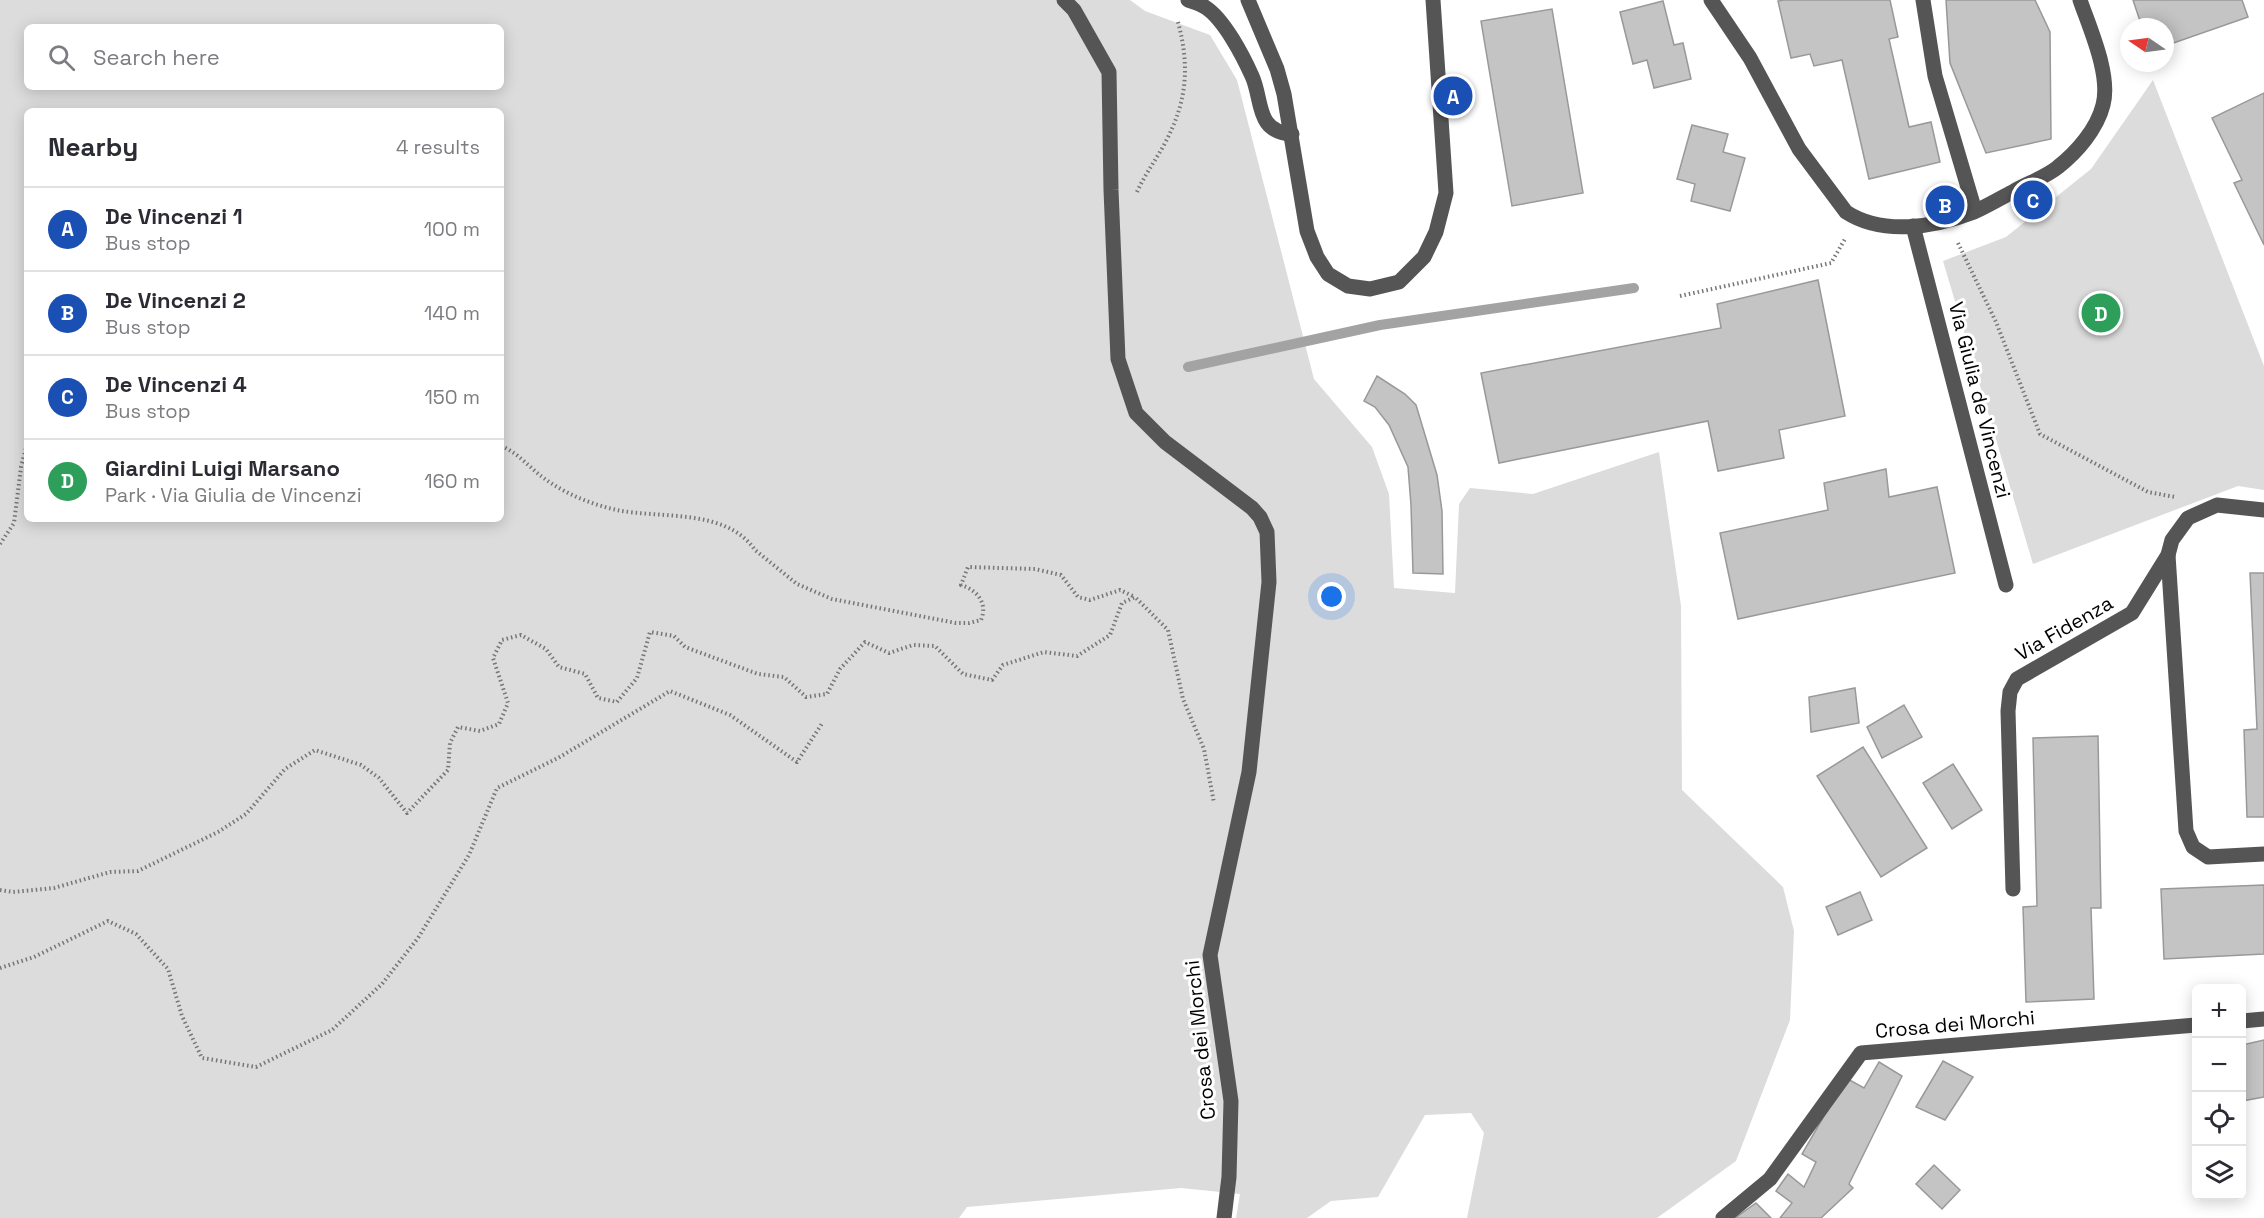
<!DOCTYPE html>
<meta charset="utf-8">
<style>
body{margin:0;font-family:"Space Grotesk",sans-serif;background:#f7f7f7;color:#2b2b33}
.controls{position:absolute;right:18px;bottom:18px;display:grid;overflow:hidden;border-radius:9px;box-shadow:0 3px 15px #0003}
.controls button{width:54px;height:54px;display:grid;place-items:center;padding:0;border:0;border-bottom:2px solid #e1e1e2;background:#fff;color:#2b2b33;font:30px sans-serif}
.compass{position:absolute;left:2120px;top:18px;width:54px;height:54px;border-radius:50%;background:#fff;box-shadow:0 3px 15px #0003;rotate:283deg}
.you{position:absolute;left:1332px;top:597px;width:21px;height:21px;margin:-15px;border:4px solid #fff;border-radius:50%;background:#1a73e8;box-shadow:0 0 0 9px #1a73e833}
.badge{display:grid;place-items:center;width:39px;height:39px;border-radius:50%;background:#db2777;color:#fff;font-size:20px;font-weight:700}
.pin{position:absolute;translate:-50% -50%;border:3px solid #fff;box-shadow:0 2px 6px #0006}
.list{margin:0;padding:0;list-style:none}
h2{display:flex;justify-content:space-between;align-items:center;height:78px;margin:0;padding:0 24px;font-size:26px}
h2 small{font-size:20px;font-weight:400;color:#7c7c81}
.list li{display:grid;grid-template-columns:39px 1fr auto;gap:18px;align-items:center;box-sizing:border-box;height:84px;padding:0 24px;border-top:2px solid #e1e1e2}
.list b{display:block;font-size:22px;white-space:nowrap}
.list p{margin:0;font-size:20px;white-space:nowrap;color:#7c7c81}
.list em{font-size:20px;font-style:normal;color:#7c7c81}
.icon{flex:none;width:33px;height:33px;fill:none;stroke:currentColor;stroke-width:2;stroke-linecap:round;stroke-linejoin:round}
.map{position:relative;flex:none;width:2264px;height:1218px;overflow:hidden}
.search{position:absolute;background:#fff;box-shadow:0 3px 15px #0003;left:24px;top:24px;width:480px;height:66px;display:flex;align-items:center;gap:15px;box-sizing:border-box;padding:0 21px;border-radius:9px;color:#7c7c81;font-size:22px}
.panel{position:absolute;background:#fff;box-shadow:0 3px 15px #0003;left:24px;top:108px;width:480px;height:414px;border-radius:9px}
.map>svg:first-child{display:block}
.green{fill:#dcdcdc;fill-rule:evenodd}
.lines{fill:none;stroke-linecap:round;stroke-linejoin:round}
.stream{stroke:#a3a3a3;stroke-width:10}
.building{fill:#c4c4c4;stroke:#999;stroke-width:1.5}
.path{stroke:#777;stroke-width:4;stroke-dasharray:1.5 3;stroke-linecap:butt}
.minor{stroke:#555;stroke-width:15}
.labels{text-anchor:middle;dominant-baseline:central;stroke-width:6;stroke-linejoin:round;paint-order:stroke}
.street-label{font-size:20px;fill:#000;stroke:#fff}
</style>
<div class="map">
<svg width="2264" height="1218" viewBox="0 0 2264 1218">
<rect width="100%" height="100%" fill="#fff"/>
<g class="green">
<path d="M0,0H1130L1145,11L1210,35L1237,80L1314,379L1372,447L1389,494L1394,588L1455,593L1459,504L1470,488L1533,494L1659,452L1681,606L1682,790L1783,887L1794,931L1790,1020L1736,1161L1657,1218H1467L1484,1133L1471,1113L1425,1115L1378,1197L1331,1201L1307,1218H1236L1240,1194L1181,1188L967,1207L959,1218H0ZM27,27H501V87H27ZM27,111H501V519H27Z"/>
<path d="M2153,80L2264,366V490L2238,486L2033,564L1943,261L2006,237L2091,169Z"/>
</g>
<g class="lines">
<path class="stream" d="M1188,367L1380,325L1634,288"/>
</g>
<g class="building">
<path d="M1784,0H1890L1898,37L1889,39L1909,127L1931,122L1940,162L1869,179L1842,60L1814,66L1810,54L1791,58L1778,1Z"/>
<path d="M1946,0H2035L2050,32L2051,139L1986,153L1950,63Z"/>
<path d="M2133,0H2242L2248,17L2165,46V27H2142Z"/>
<path d="M1663,1L1674,45L1683,43L1691,79L1654,88L1647,60L1633,64L1620,12Z"/>
<path d="M1552,9L1583,193L1512,206L1481,21Z"/>
<path d="M2264,93V245L2234,183L2242,180L2212,118Z"/>
<path d="M1692,125L1728,134L1723,152L1745,158L1730,211L1691,201L1695,184L1677,179Z"/>
<path d="M1818,280L1845,416L1779,430L1784,458L1718,471L1708,421L1499,463L1481,373L1721,328L1717,304Z"/>
<path d="M1377,376L1405,394L1416,405L1437,475L1442,511L1443,574L1413,573L1411,505L1408,467L1389,425L1375,407L1364,401Z"/>
<path d="M1886,469L1889,497L1937,487L1955,573L1738,619L1720,533L1828,510L1824,483Z"/>
<path d="M2250,573H2264V817H2247L2244,730L2257,729Z"/>
<path d="M1855,688L1859,723L1811,732L1809,697Z"/>
<path d="M1904,705L1922,737L1882,758L1867,727Z"/>
<path d="M2098,736L2101,908H2091L2094,999L2026,1002L2023,907L2037,906L2033,738Z"/>
<path d="M1863,747L1927,848L1881,877L1817,776Z"/>
<path d="M1953,764L1982,810L1952,829L1923,783Z"/>
<path d="M2264,885V954L2164,959L2161,889Z"/>
<path d="M1860,892L1872,920L1838,935L1826,907Z"/>
<path d="M2264,1040V1097L2242,1101V1045Z"/>
<path d="M1943,1061L1973,1077L1945,1120L1916,1107Z"/>
<path d="M1879,1062L1902,1076L1849,1184L1853,1188L1821,1218H1780L1792,1203L1776,1191L1788,1174L1804,1187L1816,1162L1802,1154L1846,1078L1864,1088Z"/>
<path d="M1934,1165L1960,1190L1942,1209L1916,1184Z"/>
<path d="M1756,1203L1771,1218H1735Z"/>
</g>
<g class="lines">
<g class="path">
<path d="M1137,192C1145,174 1156,160 1165,143C1187,102 1190,67 1178,22"/>
<path d="M1958,243L1996,322L2040,434L2148,492L2175,497"/>
<path d="M1680,296L1831,263L1845,239"/>
<path d="M501,446C517,452 528,466 541,476C563,493 590,504 617,510C661,519 726,508 755,550L797,584L832,599L956,623H969L981,620C988,603 977,590 961,585L968,567L1035,569L1061,575L1078,597L1090,600L1120,590L1135,597"/>
<path d="M0,544L14,523L21,467L27,444"/>
<path d="M0,890L13,892L54,888L110,872L138,871L218,832L246,814L285,769L315,750L361,765L379,778L407,813L448,770L450,743L458,727L480,731L499,724L508,703L493,658L502,640L521,635L546,649L559,667L585,674L598,698L617,702L637,678L650,632L674,636L685,647L758,674L784,677L806,697L827,694L840,669L865,642L889,653L913,645L935,646L963,674L992,680L1003,665L1044,652L1077,656L1110,635L1122,603L1135,597L1168,630L1183,699L1204,749L1214,803"/>
<path d="M0,968L34,957L108,921L136,934L168,969L182,1016L202,1058L256,1067L332,1030L382,984L418,938L469,855L497,788L558,758L670,691L730,715L797,762L823,722"/>
</g>
<g class="minor">
<path d="M1064,0L1074,10L1109,72L1111,190L1118,359L1136,413L1165,442L1252,508L1260,517L1267,532L1269,582L1249,772L1210,955L1231,1101L1229,1177L1224,1218"/>
<path d="M1188,0C1193,2 1200,4 1205,7C1224,19 1243,56 1252,76C1263,100 1255,132 1292,134"/>
<path d="M1248,0L1277,69L1284,94L1307,231L1317,257L1328,274L1348,286L1370,289L1399,282L1424,257L1436,232L1446,193L1433,0"/>
<path d="M1711,0L1750,58L1799,149L1846,212C1883,236 1935,227 1974,212C1987,206 2001,198 2014,191C2028,183 2046,177 2058,167C2077,152 2097,129 2103,105C2111,75 2090,29 2080,0"/>
<path d="M1923,0L1935,76L1975,211"/>
<path d="M1913,226L2006,585"/>
<path d="M2168,555L2186,831L2193,847L2208,857L2264,854"/>
<path d="M2013,889L2008,711L2010,692L2017,679L2132,613L2168,555L2172,540L2188,518L2217,505L2264,510"/>
<path d="M2242,1021L2264,1019"/>
<path d="M1723,1218L1770,1179L1861,1053L2196,1025"/>
</g>
</g>
<g class="labels">
<g class="street-label">
<text transform="translate(1980 400) rotate(76)">Via Giulia de Vincenzi</text>
<text transform="translate(2064 628) rotate(-30)">Via Fidenza</text>
<text transform="translate(1955 1024) rotate(-5)">Crosa dei Morchi</text>
<text transform="translate(1200 1040) rotate(-96)">Crosa dei Morchi</text>
</g>
</g>
</svg>
<div class="controls">
<button>+</button>
<button>−</button>
<button><svg class="icon" aria-label="locate" viewBox="0 0 24 24"><circle cx="12" cy="12" r="6"/><path d="M12 2v4M12 18v4M2 12h4M18 12h4"/></svg></button>
<button><svg class="icon" aria-label="layers" viewBox="0 0 24 24"><path d="M12 4l9 5-9 5-9-5zM3 14l9 5 9-5"/></svg></button>
</div>
<svg class="compass" viewBox="-18 -18 36 36"><path d="M0-13l5 13h-10z" fill="#e53935"/><path d="M0 13l5-13h-10z" fill="#7c7c81"/></svg>
<div class="you"></div>
<div class="pin badge" style="left:1453px;top:96px;background:#1a4fb4">A</div>
<div class="pin badge" style="left:1945px;top:205px;background:#1a4fb4">B</div>
<div class="pin badge" style="left:2033px;top:200px;background:#1a4fb4">C</div>
<div class="pin badge" style="left:2101px;top:313px;background:#2e9e5b">D</div>
<div class="search"><svg class="icon" aria-label="search" viewBox="0 0 24 24"><circle cx="10" cy="10" r="6"/><path d="M15 15l6 6"/></svg>Search here</div>
<section class="panel">
<h2>Nearby<small>4 results</small></h2>
<ul class="list">
<li><span class="badge" style="background:#1a4fb4">A</span><div><b>De Vincenzi 1</b><p>Bus stop</p></div><em>100 m</em></li>
<li><span class="badge" style="background:#1a4fb4">B</span><div><b>De Vincenzi 2</b><p>Bus stop</p></div><em>140 m</em></li>
<li><span class="badge" style="background:#1a4fb4">C</span><div><b>De Vincenzi 4</b><p>Bus stop</p></div><em>150 m</em></li>
<li><span class="badge" style="background:#2e9e5b">D</span><div><b>Giardini Luigi Marsano</b><p>Park · Via Giulia de Vincenzi</p></div><em>160 m</em></li>
</ul>
</section>
</div>
